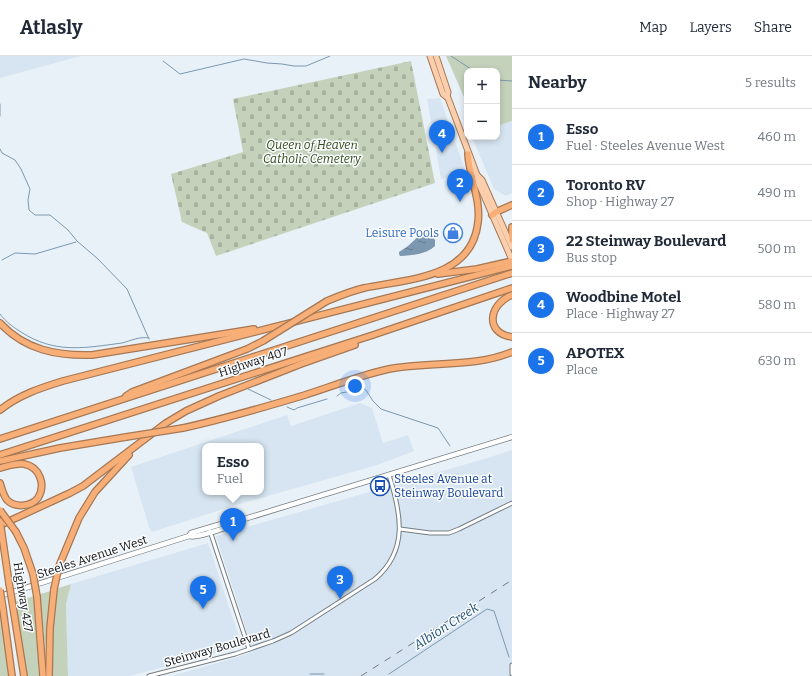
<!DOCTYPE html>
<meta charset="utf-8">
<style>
body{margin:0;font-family:Bitter,serif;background:#f6f6f7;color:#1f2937}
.controls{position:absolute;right:12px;top:12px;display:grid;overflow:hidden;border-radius:8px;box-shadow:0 2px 6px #0003}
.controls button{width:36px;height:36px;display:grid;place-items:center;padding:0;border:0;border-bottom:1px solid #e0e1e3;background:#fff;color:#1f2937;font:20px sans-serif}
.you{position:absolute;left:355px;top:330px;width:14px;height:14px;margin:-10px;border:3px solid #fff;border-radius:50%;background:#1a73e8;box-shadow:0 0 0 6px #1a73e833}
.badge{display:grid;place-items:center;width:26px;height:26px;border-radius:50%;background:#1a73e8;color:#fff;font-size:13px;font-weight:700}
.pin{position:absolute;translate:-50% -33px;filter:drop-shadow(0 1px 2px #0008)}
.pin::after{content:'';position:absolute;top:21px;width:14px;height:12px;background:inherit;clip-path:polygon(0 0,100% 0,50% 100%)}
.popup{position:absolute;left:202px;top:387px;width:62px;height:52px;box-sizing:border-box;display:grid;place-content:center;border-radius:8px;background:#fff;filter:drop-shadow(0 1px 3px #0005);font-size:13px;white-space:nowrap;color:#747a83}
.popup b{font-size:15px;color:#1f2937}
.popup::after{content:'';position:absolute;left:50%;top:100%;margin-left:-8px;border:8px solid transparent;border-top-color:#fff}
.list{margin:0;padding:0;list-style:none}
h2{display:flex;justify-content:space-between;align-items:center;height:52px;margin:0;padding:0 16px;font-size:17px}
h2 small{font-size:13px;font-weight:400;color:#747a83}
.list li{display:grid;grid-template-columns:26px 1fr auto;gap:12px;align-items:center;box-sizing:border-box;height:56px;padding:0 16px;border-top:1px solid #e0e1e3}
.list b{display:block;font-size:15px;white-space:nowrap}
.list p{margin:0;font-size:13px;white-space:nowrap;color:#747a83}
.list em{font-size:13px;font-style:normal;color:#747a83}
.map{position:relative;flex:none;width:512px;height:620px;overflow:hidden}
header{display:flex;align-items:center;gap:24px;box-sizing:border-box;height:56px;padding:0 20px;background:#fff;border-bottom:1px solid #e0e1e3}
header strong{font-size:19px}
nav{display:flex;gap:22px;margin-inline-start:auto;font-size:14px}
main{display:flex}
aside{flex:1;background:#fff}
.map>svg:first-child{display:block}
.built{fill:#d6e5f1;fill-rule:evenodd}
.grass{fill:#c5d2bb}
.cemetery{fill:url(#cemetery-stones)}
.water{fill:url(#water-ripples)}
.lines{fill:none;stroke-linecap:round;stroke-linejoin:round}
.stream{stroke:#7b98b0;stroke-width:1}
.minor-casing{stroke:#747c82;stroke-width:5}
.secondary-casing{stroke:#747c82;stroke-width:6}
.primary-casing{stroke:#a67854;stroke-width:7}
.motorway-casing{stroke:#a67854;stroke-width:8}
.minor{stroke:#fff;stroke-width:3}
.secondary{stroke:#fff;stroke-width:4.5}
.primary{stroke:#fbcfad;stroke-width:5}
.motorway{stroke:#f8af77;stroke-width:5.5}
.rail{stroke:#74797d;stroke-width:1;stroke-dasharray:7 7;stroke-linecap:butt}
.motorway-bridge-casing{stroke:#a67854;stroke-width:8;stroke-linecap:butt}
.motorway-bridge{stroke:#f8af77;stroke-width:5.5}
.labels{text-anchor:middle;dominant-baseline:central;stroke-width:3;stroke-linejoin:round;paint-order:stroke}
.park-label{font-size:12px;font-style:italic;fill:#304717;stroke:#fcfdff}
.shop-label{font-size:12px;fill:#366cbe;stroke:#fcfdff;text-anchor:end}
.street-label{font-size:12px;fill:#0e1113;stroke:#fcfdff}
.transit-label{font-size:12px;fill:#164399;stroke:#fcfdff;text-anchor:start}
.water-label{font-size:13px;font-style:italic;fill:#1d4e70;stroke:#fcfdff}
</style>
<header>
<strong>Atlasly</strong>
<nav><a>Map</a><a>Layers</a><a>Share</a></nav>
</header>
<main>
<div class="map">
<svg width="512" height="620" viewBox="0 0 512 620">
<defs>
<pattern id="cemetery-stones" width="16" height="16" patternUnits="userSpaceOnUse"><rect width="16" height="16" fill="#c5d2bb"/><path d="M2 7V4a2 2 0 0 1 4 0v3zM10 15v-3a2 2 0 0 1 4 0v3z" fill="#a8b3a0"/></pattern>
<pattern id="water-ripples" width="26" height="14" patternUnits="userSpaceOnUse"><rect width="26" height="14" fill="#7b98b0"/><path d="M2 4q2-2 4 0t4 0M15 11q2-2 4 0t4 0" fill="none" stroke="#637b8e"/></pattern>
</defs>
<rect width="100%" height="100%" fill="#e9f1f8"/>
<g class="built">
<path d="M0,0H81L0,22Z"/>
<path d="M440,42L466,117L441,123L427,43Z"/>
<path d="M512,65V137L506,140L494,133L472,81H497V70Z"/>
<path d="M360,347L372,352L383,387L408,379L414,395L377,409L236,449L152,476L149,471L131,411L287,359L291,370ZM205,390H261V436H205Z"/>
<path d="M512,394V620H171L238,601L253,595L216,480L484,403Z"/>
<path d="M208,487L242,590L130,620H68L66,548L71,528Z"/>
</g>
<g class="grass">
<path d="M446,0H512V65L497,70V15H467V48Z"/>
<path d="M71,528L66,548L68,620H52V571L56,533Z"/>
<path d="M51,535L45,592L40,538Z"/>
<path d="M34,540L39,620H26L15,546Z"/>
<path d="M0,551L11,620H0Z"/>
</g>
<path class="cemetery" d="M411,5L435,127L216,200L207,177L182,166L171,118L243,96L233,43Z"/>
<path class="water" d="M422,177L431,178L435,184V190C425,199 413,199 400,200L399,198V196L408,190Z"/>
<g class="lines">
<g class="stream">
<path d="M451,0L474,15"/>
<path d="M163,5L180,18L244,3L267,7L282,8L294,10H306L330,0"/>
<path d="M497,24L512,25"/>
<path d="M0,60V48"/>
<path d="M0,93L2,97L15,104L21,113L30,133L28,144L29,154L35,159H50L68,174L77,185L98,203L127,233L149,283"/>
<path d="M2,204L15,197L35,198L76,186"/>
<path d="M0,258C6,266 13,271 21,276C55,298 84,292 122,287C130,285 140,280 149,282"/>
<path d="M248,333L271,344"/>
<path d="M337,340L341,337L363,333L366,334L373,345L381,353L438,372L450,390"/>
<path d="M287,351L294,354L297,352L327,343"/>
<path d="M310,618H324"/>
<path d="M389,618L487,553L494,555L509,601"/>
</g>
<defs>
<g id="minor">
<path d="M400,473L430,477H449L459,473L512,447"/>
<path d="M210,475L249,593"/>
<path d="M512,609V618"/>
<path d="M149,620L235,598L273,585L291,577L375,523C409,494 401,457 389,419"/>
</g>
<g id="secondary">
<path d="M189,480C197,483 229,470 239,467L241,464"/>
<path d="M0,540L189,480L191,477L238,463L241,464L512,381"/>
</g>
<g id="primary">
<path d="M430,0L443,38L448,42L477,119L478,126L512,204"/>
<path d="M436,0L448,36L447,41"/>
<path d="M478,120L482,124L512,191"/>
</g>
<g id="motorway">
<path d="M492,159L496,156L512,149"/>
<path d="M512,171V184"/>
<path d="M438,218L477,213L512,205"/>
<path d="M512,239C489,248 484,277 512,281"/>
<path d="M327,245C339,240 351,235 364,232C407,223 472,223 478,166C481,143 469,120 468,98"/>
<path d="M0,267C25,294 57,300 92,299L254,273"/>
<path d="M126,340L132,336L247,293L263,285"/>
<path d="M0,354C19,339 40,332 63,325L512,210"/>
<path d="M183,372C224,363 265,351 305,339C333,330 361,319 389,313C430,305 474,312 512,296"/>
<path d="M0,383L512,217"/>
<path d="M0,399L373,279L512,232"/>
<path d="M0,405L60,392L126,381"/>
<path d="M0,412C8,410 16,407 24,408C40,411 46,429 38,442C31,451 15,452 7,444C3,439 2,433 0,427"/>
<path d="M0,465L9,527"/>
<path d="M5,467L70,437L83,430L166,367L186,355L219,340L301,308L355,289"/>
<path d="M16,476L24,492L33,518"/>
<path d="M59,510L79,462L95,436L129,399"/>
<path d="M37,541L43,620"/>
<path d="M13,551L24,620"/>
<path d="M3,553L12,620"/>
<path d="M49,620L50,572L54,533"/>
</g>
</defs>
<use href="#minor" class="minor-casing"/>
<use href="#secondary" class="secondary-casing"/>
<use href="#primary" class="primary-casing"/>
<use href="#motorway" class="motorway-casing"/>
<use href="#minor" class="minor"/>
<use href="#secondary" class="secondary"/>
<use href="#primary" class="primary"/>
<use href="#motorway" class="motorway"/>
<path class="rail" d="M361,620L512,524"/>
<defs>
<g id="motorway-bridge">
<path d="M263,285L327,245"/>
<path d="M126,381L183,372"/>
<path d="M0,454L16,476"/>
<path d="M33,518L37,541"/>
<path d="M9,527L13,551"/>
<path d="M54,533L59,510"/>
<path d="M0,534L3,553"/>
</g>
</defs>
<use href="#motorway-bridge" class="motorway-bridge-casing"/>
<use href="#motorway-bridge" class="motorway-bridge"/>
</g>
<defs>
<symbol id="shop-ring" viewBox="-11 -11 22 22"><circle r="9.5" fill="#fcfdff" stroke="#3f7fe0" stroke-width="1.5"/><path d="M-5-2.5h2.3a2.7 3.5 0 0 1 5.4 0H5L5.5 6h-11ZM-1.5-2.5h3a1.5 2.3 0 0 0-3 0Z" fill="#3f7fe0"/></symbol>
<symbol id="bus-ring" viewBox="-11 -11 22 22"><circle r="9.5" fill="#fcfdff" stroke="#1a4fb4" stroke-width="1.5"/><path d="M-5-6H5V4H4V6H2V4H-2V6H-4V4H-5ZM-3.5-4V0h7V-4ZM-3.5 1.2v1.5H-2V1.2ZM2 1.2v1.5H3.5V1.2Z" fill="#1a4fb4"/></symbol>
</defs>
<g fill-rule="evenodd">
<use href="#shop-ring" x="442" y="166" width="22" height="22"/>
<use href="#bus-ring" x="369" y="419" width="22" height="22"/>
</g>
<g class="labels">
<g class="park-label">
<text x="312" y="89">Queen of Heaven<tspan x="312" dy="14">Catholic Cemetery</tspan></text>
</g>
<g class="shop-label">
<text x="439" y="177">Leisure Pools</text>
</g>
<g class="street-label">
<text transform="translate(253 306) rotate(-18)">Highway 407</text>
<text transform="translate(92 501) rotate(-18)">Steeles Avenue West</text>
<text transform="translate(23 541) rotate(81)">Highway 427</text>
<text transform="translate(217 592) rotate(-16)">Steinway Boulevard</text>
</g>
<g class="transit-label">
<text x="394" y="423">Steeles Avenue at<tspan x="394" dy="14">Steinway Boulevard</tspan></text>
</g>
<g class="water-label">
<text transform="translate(446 570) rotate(-33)">Albion Creek</text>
</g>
</g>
</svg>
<div class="controls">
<button>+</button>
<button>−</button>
</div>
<div class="you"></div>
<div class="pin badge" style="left:233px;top:485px">1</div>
<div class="popup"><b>Esso</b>Fuel</div>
<div class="pin badge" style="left:460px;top:146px">2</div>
<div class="pin badge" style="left:340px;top:543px">3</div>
<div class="pin badge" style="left:442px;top:97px">4</div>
<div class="pin badge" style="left:203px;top:553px">5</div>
</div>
<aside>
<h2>Nearby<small>5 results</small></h2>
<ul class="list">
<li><span class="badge">1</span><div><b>Esso</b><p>Fuel · Steeles Avenue West</p></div><em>460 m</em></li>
<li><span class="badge">2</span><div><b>Toronto RV</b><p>Shop · Highway 27</p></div><em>490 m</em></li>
<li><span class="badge">3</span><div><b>22 Steinway Boulevard</b><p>Bus stop</p></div><em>500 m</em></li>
<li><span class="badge">4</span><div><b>Woodbine Motel</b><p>Place · Highway 27</p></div><em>580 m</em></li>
<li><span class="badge">5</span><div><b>APOTEX</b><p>Place</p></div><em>630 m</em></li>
</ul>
</aside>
</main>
